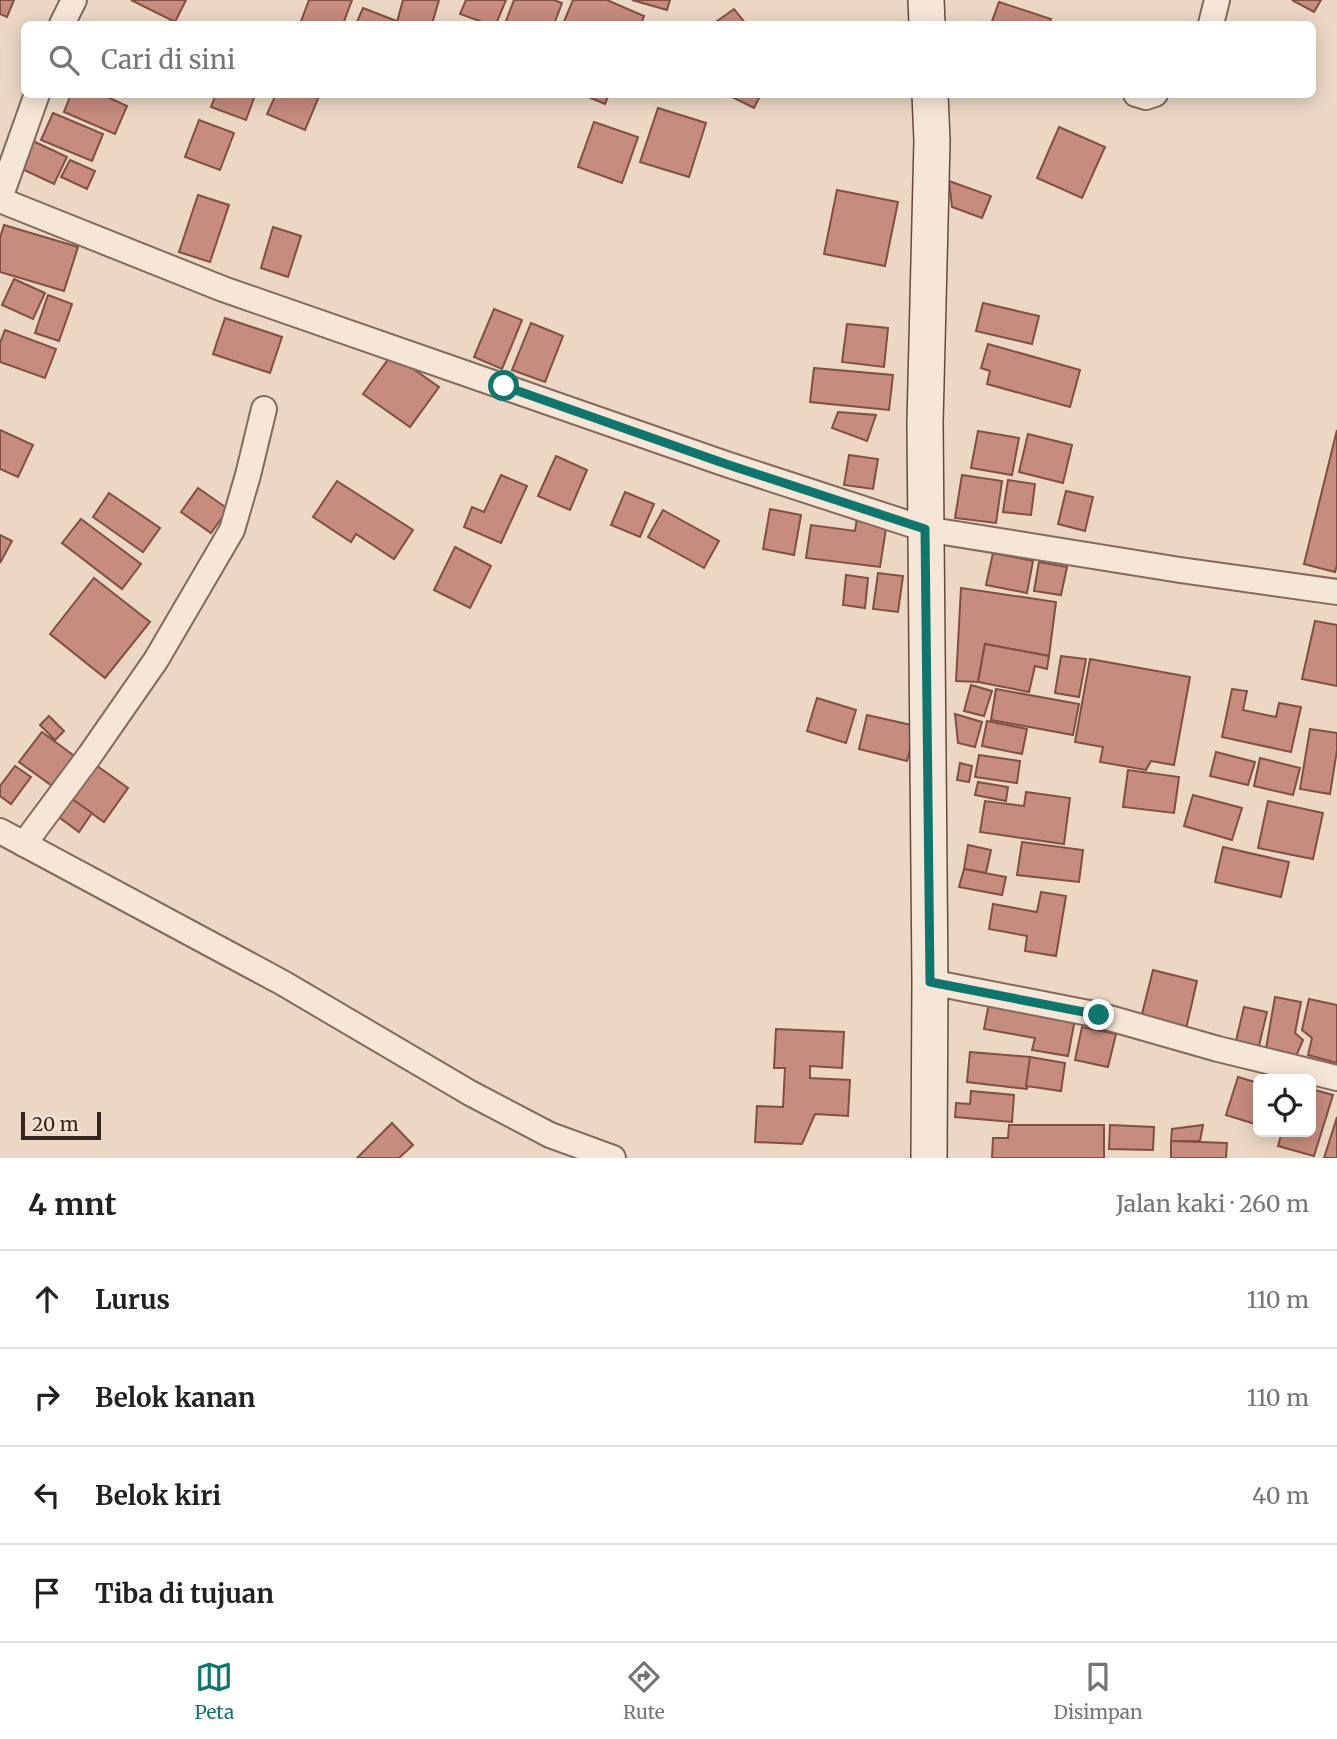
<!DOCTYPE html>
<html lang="id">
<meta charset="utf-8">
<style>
body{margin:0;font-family:Merriweather,serif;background:#f2f2f2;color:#202124}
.controls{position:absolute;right:21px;bottom:21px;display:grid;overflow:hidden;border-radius:10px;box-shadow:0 4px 18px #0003}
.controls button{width:63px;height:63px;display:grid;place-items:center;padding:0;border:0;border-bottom:2px solid #e0e0e0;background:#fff;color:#202124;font:35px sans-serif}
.scale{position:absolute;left:21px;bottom:18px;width:80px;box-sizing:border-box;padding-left:7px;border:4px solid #35251f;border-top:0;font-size:19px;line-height:24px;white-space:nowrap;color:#35251f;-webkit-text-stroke:5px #f3e3d3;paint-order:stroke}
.stop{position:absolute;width:21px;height:21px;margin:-16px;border:5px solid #0f766e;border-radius:50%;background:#fff}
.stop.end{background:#0f766e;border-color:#fff;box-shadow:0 2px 7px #0008}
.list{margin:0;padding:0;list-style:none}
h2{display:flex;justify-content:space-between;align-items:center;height:91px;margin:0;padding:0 28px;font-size:30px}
h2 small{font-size:23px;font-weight:400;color:#757577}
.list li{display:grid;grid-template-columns:46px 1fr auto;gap:21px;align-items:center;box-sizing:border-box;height:98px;padding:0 28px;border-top:2px solid #e0e0e0}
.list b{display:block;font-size:26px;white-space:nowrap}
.list em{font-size:23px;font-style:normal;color:#757577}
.icon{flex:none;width:38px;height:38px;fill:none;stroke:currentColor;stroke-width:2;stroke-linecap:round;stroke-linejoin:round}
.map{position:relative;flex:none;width:1337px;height:1158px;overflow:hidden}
.search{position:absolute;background:#fff;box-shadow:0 4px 18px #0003;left:21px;right:21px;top:21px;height:77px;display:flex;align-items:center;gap:18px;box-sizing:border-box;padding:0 24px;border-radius:10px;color:#757577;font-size:26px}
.sheet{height:483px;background:#fff}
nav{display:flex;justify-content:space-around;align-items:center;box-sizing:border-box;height:98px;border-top:2px solid #e0e0e0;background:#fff;font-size:19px;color:#757577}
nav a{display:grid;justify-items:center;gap:4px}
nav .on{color:#0f766e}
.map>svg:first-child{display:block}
.building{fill:#c68c7d;stroke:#814f44;stroke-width:2}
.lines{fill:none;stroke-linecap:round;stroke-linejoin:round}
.street-casing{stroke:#84695c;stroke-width:28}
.secondary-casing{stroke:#664a3f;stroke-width:38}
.street{stroke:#f6e6d7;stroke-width:24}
.secondary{stroke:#f6e6d7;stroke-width:35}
.route{stroke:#0f766e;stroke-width:9}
</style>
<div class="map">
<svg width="1337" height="1158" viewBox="0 0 1337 1158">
<rect width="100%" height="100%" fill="#ebd7c4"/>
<g class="building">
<path d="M0,0H14L7,17L0,14Z"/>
<path d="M131,0H186L175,22Z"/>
<path d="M309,0H352L343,24H300Z"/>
<path d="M403,0H439L432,24H407L397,22Z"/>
<path d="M466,0H506L496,24H488L460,14Z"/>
<path d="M514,0H554L562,3L554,24H515L506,21Z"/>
<path d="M573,0H607L644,16L641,24H563Z"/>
<path d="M632,0H670L667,10Z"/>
<path d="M1292,0H1321L1314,12Z"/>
<path d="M999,2L1051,19L1049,24H991Z"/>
<path d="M363,8L404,24H356Z"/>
<path d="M734,9L746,24H713Z"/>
<path d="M71,94H101L127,106L115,134L64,112Z"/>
<path d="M216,94L255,95L246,120L211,107Z"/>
<path d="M276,94L282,97L283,94H320L305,130L267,114Z"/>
<path d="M581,94H609L605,104Z"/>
<path d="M733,94H761L754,108L732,97Z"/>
<path d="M658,108L706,123L689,177L640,162Z"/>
<path d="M53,113L103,134L92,161L41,140Z"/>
<path d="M199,120L234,133L220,170L185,157Z"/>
<path d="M594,122L638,137L622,183L578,167Z"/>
<path d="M1059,127L1105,147L1082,198L1037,178Z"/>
<path d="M33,141L67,157L54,184L20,168Z"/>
<path d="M70,160L95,171L87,189L61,177Z"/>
<path d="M949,181L991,196L982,218L952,207Z"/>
<path d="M837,190L898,202L885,266L824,254Z"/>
<path d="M198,195L229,205L210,262L179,252Z"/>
<path d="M4,225L78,247L64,291L0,272V238Z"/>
<path d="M273,227L301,236L288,277L261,268Z"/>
<path d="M14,279L45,293L33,319L2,305Z"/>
<path d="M48,295L72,304L59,341L35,333Z"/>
<path d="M983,303L1039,316L1032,344L976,331Z"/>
<path d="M494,309L522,320L502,369L474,357Z"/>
<path d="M225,318L282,337L270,373L213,354Z"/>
<path d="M531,323L563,336L545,382L512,370Z"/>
<path d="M847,324L888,328L884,367L842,362Z"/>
<path d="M5,330L56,349L45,378L0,362V343Z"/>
<path d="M988,344L1080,370L1070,407L987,384L990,371L981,368Z"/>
<path d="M392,354L439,387L410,427L363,394Z"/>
<path d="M814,368L893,375L889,410L810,402Z"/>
<path d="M838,412L876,415L867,441L832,428Z"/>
<path d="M0,430L33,445L18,477L0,469Z"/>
<path d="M1337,430V565L1335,572L1304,564Z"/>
<path d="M978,431L1019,438L1012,475L971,468Z"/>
<path d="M1028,434L1072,445L1063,483L1019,472Z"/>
<path d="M849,455L878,459L873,489L844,485Z"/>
<path d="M556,456L587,470L570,510L538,496Z"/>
<path d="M501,475L527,486L501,543L464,527L472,507L484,512Z"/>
<path d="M962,475L1002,481L996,523L955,518Z"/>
<path d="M1008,480L1035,484L1031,515L1003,512Z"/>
<path d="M337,481L413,530L394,559L356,534L351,542L313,517Z"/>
<path d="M198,488L228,509L211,533L181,512Z"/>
<path d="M1066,491L1093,497L1085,531L1058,524Z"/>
<path d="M625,492L654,504L640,537L611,525Z"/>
<path d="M109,493L160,528L143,552L93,517Z"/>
<path d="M770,509L801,515L794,555L763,549Z"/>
<path d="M663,510L719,541L704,568L648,537Z"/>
<path d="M857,518L887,522L880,567L806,558L811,525L855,531Z"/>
<path d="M81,519L141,564L122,589L62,543Z"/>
<path d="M0,535L12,541L0,563Z"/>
<path d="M455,547L491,566L470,608L434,590Z"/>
<path d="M993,553L1033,561L1027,593L986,585Z"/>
<path d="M1039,562L1067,567L1061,595L1034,591Z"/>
<path d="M878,573L903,576L898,612L873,609Z"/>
<path d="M846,575L868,578L865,608L843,605Z"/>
<path d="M94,578L150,622L105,678L50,634Z"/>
<path d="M961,588L1056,602L1049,656L985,644L978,682L956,681Z"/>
<path d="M1315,621L1337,625V686L1302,679Z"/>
<path d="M985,644L1049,656L1047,669L1035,666L1029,692L978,682Z"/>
<path d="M1061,656L1086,659L1079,697L1055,693Z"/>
<path d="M1090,659L1190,677L1174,765L1151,761L1146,770L1100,762L1103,747L1075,742Z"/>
<path d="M971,685L992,691L984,716L964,711Z"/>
<path d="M996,689L1079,704L1073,735L991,720Z"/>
<path d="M1232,689L1247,691L1243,710L1276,717L1279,703L1301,707L1291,752L1222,737Z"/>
<path d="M817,698L856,710L846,743L807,731Z"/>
<path d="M955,714L982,722L975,747L958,743Z"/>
<path d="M867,715L916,726L907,761L859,749Z"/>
<path d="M49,716L64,731L55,740L40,725Z"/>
<path d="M987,721L1027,729L1022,754L982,746Z"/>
<path d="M1310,729L1337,733V750L1330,794L1300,789Z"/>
<path d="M42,732L77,758L55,788L19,762Z"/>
<path d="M1216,752L1255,762L1248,785L1210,776Z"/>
<path d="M979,755L1020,761L1017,783L975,777Z"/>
<path d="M1260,758L1300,768L1293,795L1254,786Z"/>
<path d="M93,763L128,788L104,822L69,797Z"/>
<path d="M960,763L972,766L969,782L957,780Z"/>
<path d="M15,766L31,777L11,804L0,796V786Z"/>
<path d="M1128,770L1179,777L1174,813L1123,807Z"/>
<path d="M978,782L1008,787L1006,801L975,795Z"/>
<path d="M1026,792L1070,798L1064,844L980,832L985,801L1024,806Z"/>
<path d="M1193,795L1242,808L1232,840L1184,826Z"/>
<path d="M69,797L92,813L79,832L56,815Z"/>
<path d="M1268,801L1323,813L1313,859L1258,848Z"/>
<path d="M1022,842L1083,850L1079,882L1017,875Z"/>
<path d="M968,845L991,850L986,873L964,869Z"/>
<path d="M1223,847L1289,862L1281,897L1215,882Z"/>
<path d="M964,869L1006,877L1002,895L959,887Z"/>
<path d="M1041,892L1066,896L1056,956L1025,951L1027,936L989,929L993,904L1037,912Z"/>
<path d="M1153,970L1197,981L1186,1029L1141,1018Z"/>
<path d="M1275,997L1301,1002L1295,1033L1303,1040L1295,1059L1265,1054Z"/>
<path d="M1309,999L1337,1005V1063L1308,1055L1312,1038L1302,1030Z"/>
<path d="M989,1003L1075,1019L1068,1056L1032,1050L1035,1038L984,1029Z"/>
<path d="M1244,1007L1267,1012L1258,1050L1235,1045Z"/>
<path d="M1082,1027L1116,1034L1108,1067L1075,1060Z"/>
<path d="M776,1029L844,1032L842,1068L810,1066V1078L850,1080L848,1116L815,1114L802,1144L755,1142L757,1106L783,1107L785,1068H774Z"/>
<path d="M970,1052L1030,1057L1027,1089L967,1082Z"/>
<path d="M1030,1057L1065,1063L1061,1091L1026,1086Z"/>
<path d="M1238,1077L1258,1083V1125L1226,1115Z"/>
<path d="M1311,1089L1333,1095L1314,1156L1278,1146L1282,1132H1311Z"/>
<path d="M971,1091L1014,1095L1012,1122L955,1117L956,1103L970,1104Z"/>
<path d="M1337,1117V1158H1324Z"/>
<path d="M392,1123L413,1145L399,1158H357Z"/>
<path d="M1009,1125H1104V1158H992L993,1138H1008Z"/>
<path d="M1110,1125L1154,1127L1153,1150L1109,1149Z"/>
<path d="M1203,1125L1200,1141H1171L1172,1129Z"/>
<path d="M1171,1141L1227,1143L1226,1158H1171Z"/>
</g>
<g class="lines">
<defs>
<g id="street">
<path d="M62,24L74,0"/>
<path d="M1211,24L1217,0"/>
<path d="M1136,94L1146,97L1155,94"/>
<path d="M0,198L37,94"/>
<path d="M0,200L223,289L726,464L925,529L1180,570L1337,592"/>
<path d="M0,831L283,983L470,1093L550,1135L613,1158"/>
<path d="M24,844L90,755L156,660L232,530L248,475L264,409"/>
<path d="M930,982L1099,1015L1218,1049L1337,1078"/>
</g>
<g id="secondary">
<path d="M926,0L927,24"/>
<path d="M929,1158L930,982L925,423L932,141L930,94"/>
</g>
</defs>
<use href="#street" class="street-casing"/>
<use href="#secondary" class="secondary-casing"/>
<use href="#street" class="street"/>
<use href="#secondary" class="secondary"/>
</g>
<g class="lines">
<path class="route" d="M504,386L726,464L925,529L930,982L1099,1015"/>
</g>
</svg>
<div class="controls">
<button><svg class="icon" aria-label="locate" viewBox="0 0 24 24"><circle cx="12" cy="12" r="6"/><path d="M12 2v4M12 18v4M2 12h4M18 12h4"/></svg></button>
</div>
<div class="scale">20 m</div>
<div class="stop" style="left:504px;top:386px"></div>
<div class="stop end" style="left:1099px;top:1015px"></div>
<div class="search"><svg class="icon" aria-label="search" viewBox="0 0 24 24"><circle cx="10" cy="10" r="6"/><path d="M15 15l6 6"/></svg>Cari di sini</div>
</div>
<section class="sheet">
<h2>4 mnt<small>Jalan kaki · 260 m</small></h2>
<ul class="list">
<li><svg class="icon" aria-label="ahead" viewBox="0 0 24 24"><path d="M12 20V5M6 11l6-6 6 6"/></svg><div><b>Lurus</b></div><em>110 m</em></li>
<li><svg class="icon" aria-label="right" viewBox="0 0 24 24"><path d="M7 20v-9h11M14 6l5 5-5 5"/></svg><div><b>Belok kanan</b></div><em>110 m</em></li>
<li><svg class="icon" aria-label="left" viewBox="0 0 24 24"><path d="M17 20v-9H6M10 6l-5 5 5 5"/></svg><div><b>Belok kiri</b></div><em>40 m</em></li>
<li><svg class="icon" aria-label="arrive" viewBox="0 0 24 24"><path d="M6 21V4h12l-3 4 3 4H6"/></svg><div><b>Tiba di tujuan</b></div></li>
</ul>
</section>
<nav>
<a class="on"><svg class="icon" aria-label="map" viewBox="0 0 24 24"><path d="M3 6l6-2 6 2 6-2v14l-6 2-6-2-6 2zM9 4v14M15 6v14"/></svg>Peta</a>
<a><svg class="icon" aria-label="directions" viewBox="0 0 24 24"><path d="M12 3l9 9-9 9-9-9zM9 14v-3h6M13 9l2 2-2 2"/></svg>Rute</a>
<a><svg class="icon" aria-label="saved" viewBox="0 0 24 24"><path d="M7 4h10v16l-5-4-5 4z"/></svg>Disimpan</a>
</nav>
